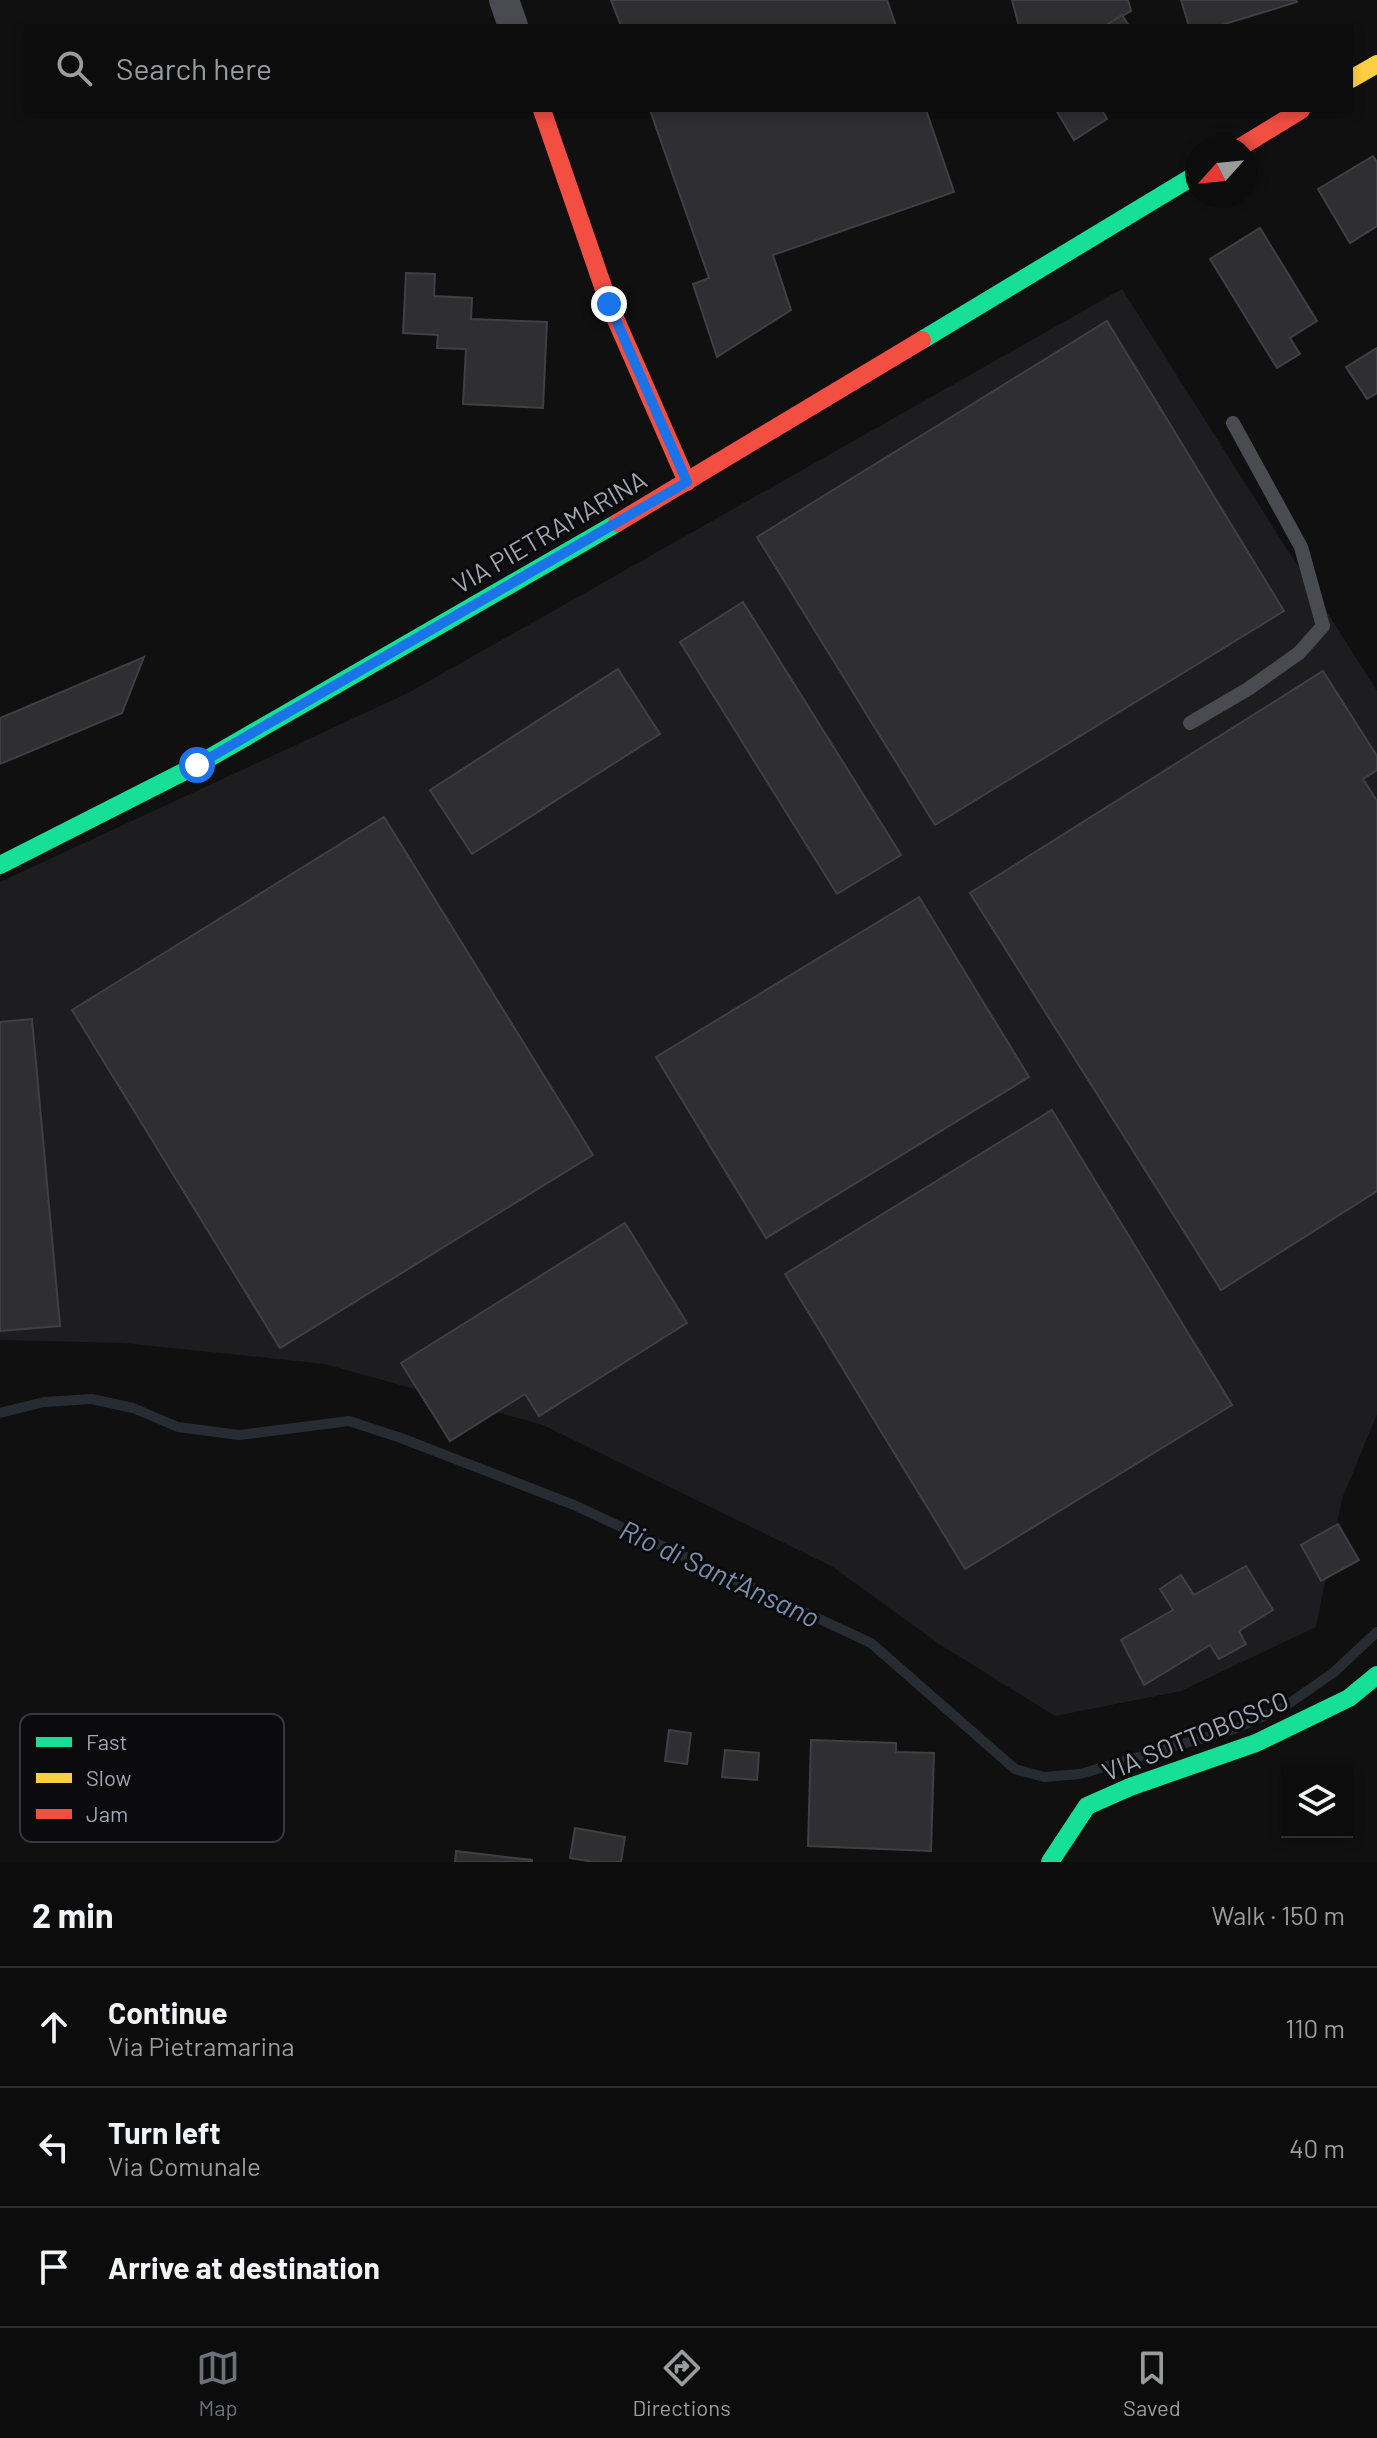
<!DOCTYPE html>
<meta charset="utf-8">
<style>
body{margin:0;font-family:Barlow,sans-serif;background:#1a1a1a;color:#f1f3f6}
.controls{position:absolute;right:24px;bottom:24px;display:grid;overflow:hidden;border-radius:0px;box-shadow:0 4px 12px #0003}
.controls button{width:72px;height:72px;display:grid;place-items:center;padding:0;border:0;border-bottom:2px solid #2c2c2d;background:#0c0c0c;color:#f1f3f6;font:40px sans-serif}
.compass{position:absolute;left:1185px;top:136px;width:72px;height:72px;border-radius:50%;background:#0c0c0c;box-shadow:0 4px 12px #0003;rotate:243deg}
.stop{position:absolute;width:24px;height:24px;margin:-18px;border:6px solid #1a73e8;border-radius:50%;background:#fff}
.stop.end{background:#1a73e8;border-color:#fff;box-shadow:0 2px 8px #0008}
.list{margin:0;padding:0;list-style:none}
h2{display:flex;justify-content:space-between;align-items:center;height:104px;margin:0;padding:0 32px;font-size:34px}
h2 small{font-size:26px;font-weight:400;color:#9a9b9d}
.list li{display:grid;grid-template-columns:52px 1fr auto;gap:24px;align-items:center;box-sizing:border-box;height:120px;padding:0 32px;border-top:2px solid #2c2c2d}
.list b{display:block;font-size:30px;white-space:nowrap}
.list p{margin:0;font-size:26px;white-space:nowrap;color:#9a9b9d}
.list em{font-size:26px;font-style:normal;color:#9a9b9d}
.icon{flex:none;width:44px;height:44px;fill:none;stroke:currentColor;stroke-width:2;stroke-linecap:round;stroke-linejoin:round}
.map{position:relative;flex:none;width:1377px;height:1862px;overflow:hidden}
.search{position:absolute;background:#0c0c0c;box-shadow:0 4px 12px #0003;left:24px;right:24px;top:24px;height:88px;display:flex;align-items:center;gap:20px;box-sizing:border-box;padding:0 28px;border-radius:0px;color:#9a9b9d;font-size:30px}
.sheet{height:464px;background:#0c0c0c}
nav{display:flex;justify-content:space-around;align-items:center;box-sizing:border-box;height:112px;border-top:2px solid #2c2c2d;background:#0c0c0c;font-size:22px;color:#9a9b9d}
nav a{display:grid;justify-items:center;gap:4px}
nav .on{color:#6e7079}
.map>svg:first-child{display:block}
.built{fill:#1d1d1f}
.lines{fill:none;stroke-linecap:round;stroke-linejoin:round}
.stream{stroke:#272b32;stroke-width:10}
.building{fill:#2f2f31;stroke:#404044;stroke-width:2}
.lane{stroke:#4a4b50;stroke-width:14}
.street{stroke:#4a4b50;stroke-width:30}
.fast{stroke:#16e098;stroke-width:18}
.slow{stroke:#ffcf43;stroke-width:18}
.jam{stroke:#f24e42;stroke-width:18}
.route{stroke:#1a73e8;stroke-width:10}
.labels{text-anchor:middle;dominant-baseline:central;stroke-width:6;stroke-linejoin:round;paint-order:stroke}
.street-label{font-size:26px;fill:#a1a4b1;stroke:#0b0a0c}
.water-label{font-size:28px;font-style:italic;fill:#788eac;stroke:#0b0a0c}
.key{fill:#0b0a0c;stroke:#38383e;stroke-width:2}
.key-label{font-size:22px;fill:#a1a4b1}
</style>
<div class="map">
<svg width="1377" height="1862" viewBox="0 0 1377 1862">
<rect width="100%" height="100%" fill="#101010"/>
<path class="built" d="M1122,289L1377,691V1414L1342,1499L1316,1627L1181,1691L1055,1716L939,1644L833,1567L543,1425L325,1364L124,1343L0,1340V882L408,693Z"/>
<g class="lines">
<g class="stream">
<path d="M0,1413L44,1402L92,1399L133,1408L178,1427L239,1435L349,1421L401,1438L574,1505L871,1643L1015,1769L1044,1777L1080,1774L1234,1729L1267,1715"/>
<path d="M1281,1709L1333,1673L1377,1632"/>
</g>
</g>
<g class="building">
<path d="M611,0H887L896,26H621Z"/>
<path d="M1012,0H1128L1131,11L1105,26H1019Z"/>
<path d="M1181,0H1296L1297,2L1218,26H1189Z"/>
<path d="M1122,15L1129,26H1105Z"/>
<path d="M650,110H926L954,192L773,255L791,310L717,357L693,284L709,278Z"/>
<path d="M1056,110H1102L1107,119L1074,140Z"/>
<path d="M1373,156L1377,162V226L1350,243L1318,189Z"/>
<path d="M1260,228L1317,321L1290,338L1300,354L1277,368L1210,259Z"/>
<path d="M406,273L435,274L434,296L472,298L471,319L547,322L543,408L463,404L466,349L437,348L438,335L403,333Z"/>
<path d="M1107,321L1284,611L935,825L757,537Z"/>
<path d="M1377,348V393L1367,399L1346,367Z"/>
<path d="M743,602L901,855L837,894L680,642Z"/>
<path d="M144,657L122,713L0,764V718Z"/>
<path d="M618,669L660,734L472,854L430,790Z"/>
<path d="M1323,671L1377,756V770L1363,779L1377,801V1191L1221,1290L970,893Z"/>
<path d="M384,817L593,1155L280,1348L72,1010Z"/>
<path d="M919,897L1029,1077L766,1238L656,1057Z"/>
<path d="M32,1019L60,1326L0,1331V1022Z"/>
<path d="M1052,1110L1232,1405L965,1569L785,1274Z"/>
<path d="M625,1223L687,1323L539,1416L525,1394L450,1441L401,1363Z"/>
<path d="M1338,1524L1359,1560L1321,1581L1301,1545Z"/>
<path d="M1246,1566L1273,1610L1239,1631L1246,1644L1219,1659L1210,1645L1144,1685L1121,1640L1173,1610L1160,1589L1181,1575L1194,1595Z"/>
<path d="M669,1730L691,1733L687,1764L665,1761Z"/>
<path d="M811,1740L896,1743V1752L934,1753L931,1851L808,1846Z"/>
<path d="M725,1750L759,1753L757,1780L722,1777Z"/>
<path d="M575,1828L625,1837L621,1862H593L570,1858Z"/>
<path d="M456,1851L532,1860V1862H455Z"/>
</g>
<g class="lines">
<path class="lane" d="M1190,723L1248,689L1299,653L1323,626L1301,547L1233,423"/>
<path class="street" d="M504,0L513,26"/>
<g class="fast">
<path d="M922,340L1197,174"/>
<path d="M0,865L197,765L617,523"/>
<path d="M1050,1862L1087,1806L1130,1787L1256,1743L1349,1698L1377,1675"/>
</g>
<path class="slow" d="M1351,79L1377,64"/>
<g class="jam">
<path d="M542,110L609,304L687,482"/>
<path d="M1239,148L1301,110"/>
<path d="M617,523L922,340"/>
</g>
</g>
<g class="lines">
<path class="route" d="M197,765L687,482L609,304"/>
</g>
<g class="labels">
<g class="street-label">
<text transform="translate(549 531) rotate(-30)">VIA PIETRAMARINA</text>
<text transform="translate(1195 1735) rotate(-22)">VIA SOTTOBOSCO</text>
</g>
<g class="water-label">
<text transform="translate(720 1573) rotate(25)">Rio di Sant'Ansano</text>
</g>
</g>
<rect x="20" y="1714" width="264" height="128" rx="12" class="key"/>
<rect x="36" y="1737" width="36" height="10" fill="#16e098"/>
<rect x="36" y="1773" width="36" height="10" fill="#ffcf43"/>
<rect x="36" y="1809" width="36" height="10" fill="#f24e42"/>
<g class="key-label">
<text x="86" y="1750">Fast</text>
<text x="86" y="1786">Slow</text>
<text x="86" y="1822">Jam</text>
</g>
</svg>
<div class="controls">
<button><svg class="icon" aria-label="layers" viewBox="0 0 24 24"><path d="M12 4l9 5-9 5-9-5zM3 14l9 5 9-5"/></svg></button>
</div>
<svg class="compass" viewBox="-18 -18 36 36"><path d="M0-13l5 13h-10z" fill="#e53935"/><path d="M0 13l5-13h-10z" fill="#9a9b9d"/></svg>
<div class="stop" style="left:197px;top:765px"></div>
<div class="stop end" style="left:609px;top:304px"></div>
<div class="search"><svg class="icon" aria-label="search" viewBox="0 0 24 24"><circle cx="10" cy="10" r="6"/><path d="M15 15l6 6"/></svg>Search here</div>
</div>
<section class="sheet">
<h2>2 min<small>Walk · 150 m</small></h2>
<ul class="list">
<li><svg class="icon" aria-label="ahead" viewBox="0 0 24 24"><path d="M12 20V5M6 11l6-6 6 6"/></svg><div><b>Continue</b><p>Via Pietramarina</p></div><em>110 m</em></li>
<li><svg class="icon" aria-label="left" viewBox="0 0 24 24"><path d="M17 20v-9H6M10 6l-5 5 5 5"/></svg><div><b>Turn left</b><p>Via Comunale</p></div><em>40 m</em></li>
<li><svg class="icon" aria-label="arrive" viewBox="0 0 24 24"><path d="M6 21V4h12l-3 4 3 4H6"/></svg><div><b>Arrive at destination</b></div></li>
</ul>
</section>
<nav>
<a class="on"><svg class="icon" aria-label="map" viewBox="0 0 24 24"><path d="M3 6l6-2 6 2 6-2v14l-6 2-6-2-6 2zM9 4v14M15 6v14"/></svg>Map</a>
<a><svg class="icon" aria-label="directions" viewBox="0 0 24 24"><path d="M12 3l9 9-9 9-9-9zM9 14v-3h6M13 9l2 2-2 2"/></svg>Directions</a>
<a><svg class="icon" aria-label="saved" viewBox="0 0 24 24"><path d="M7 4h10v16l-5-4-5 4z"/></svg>Saved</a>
</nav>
